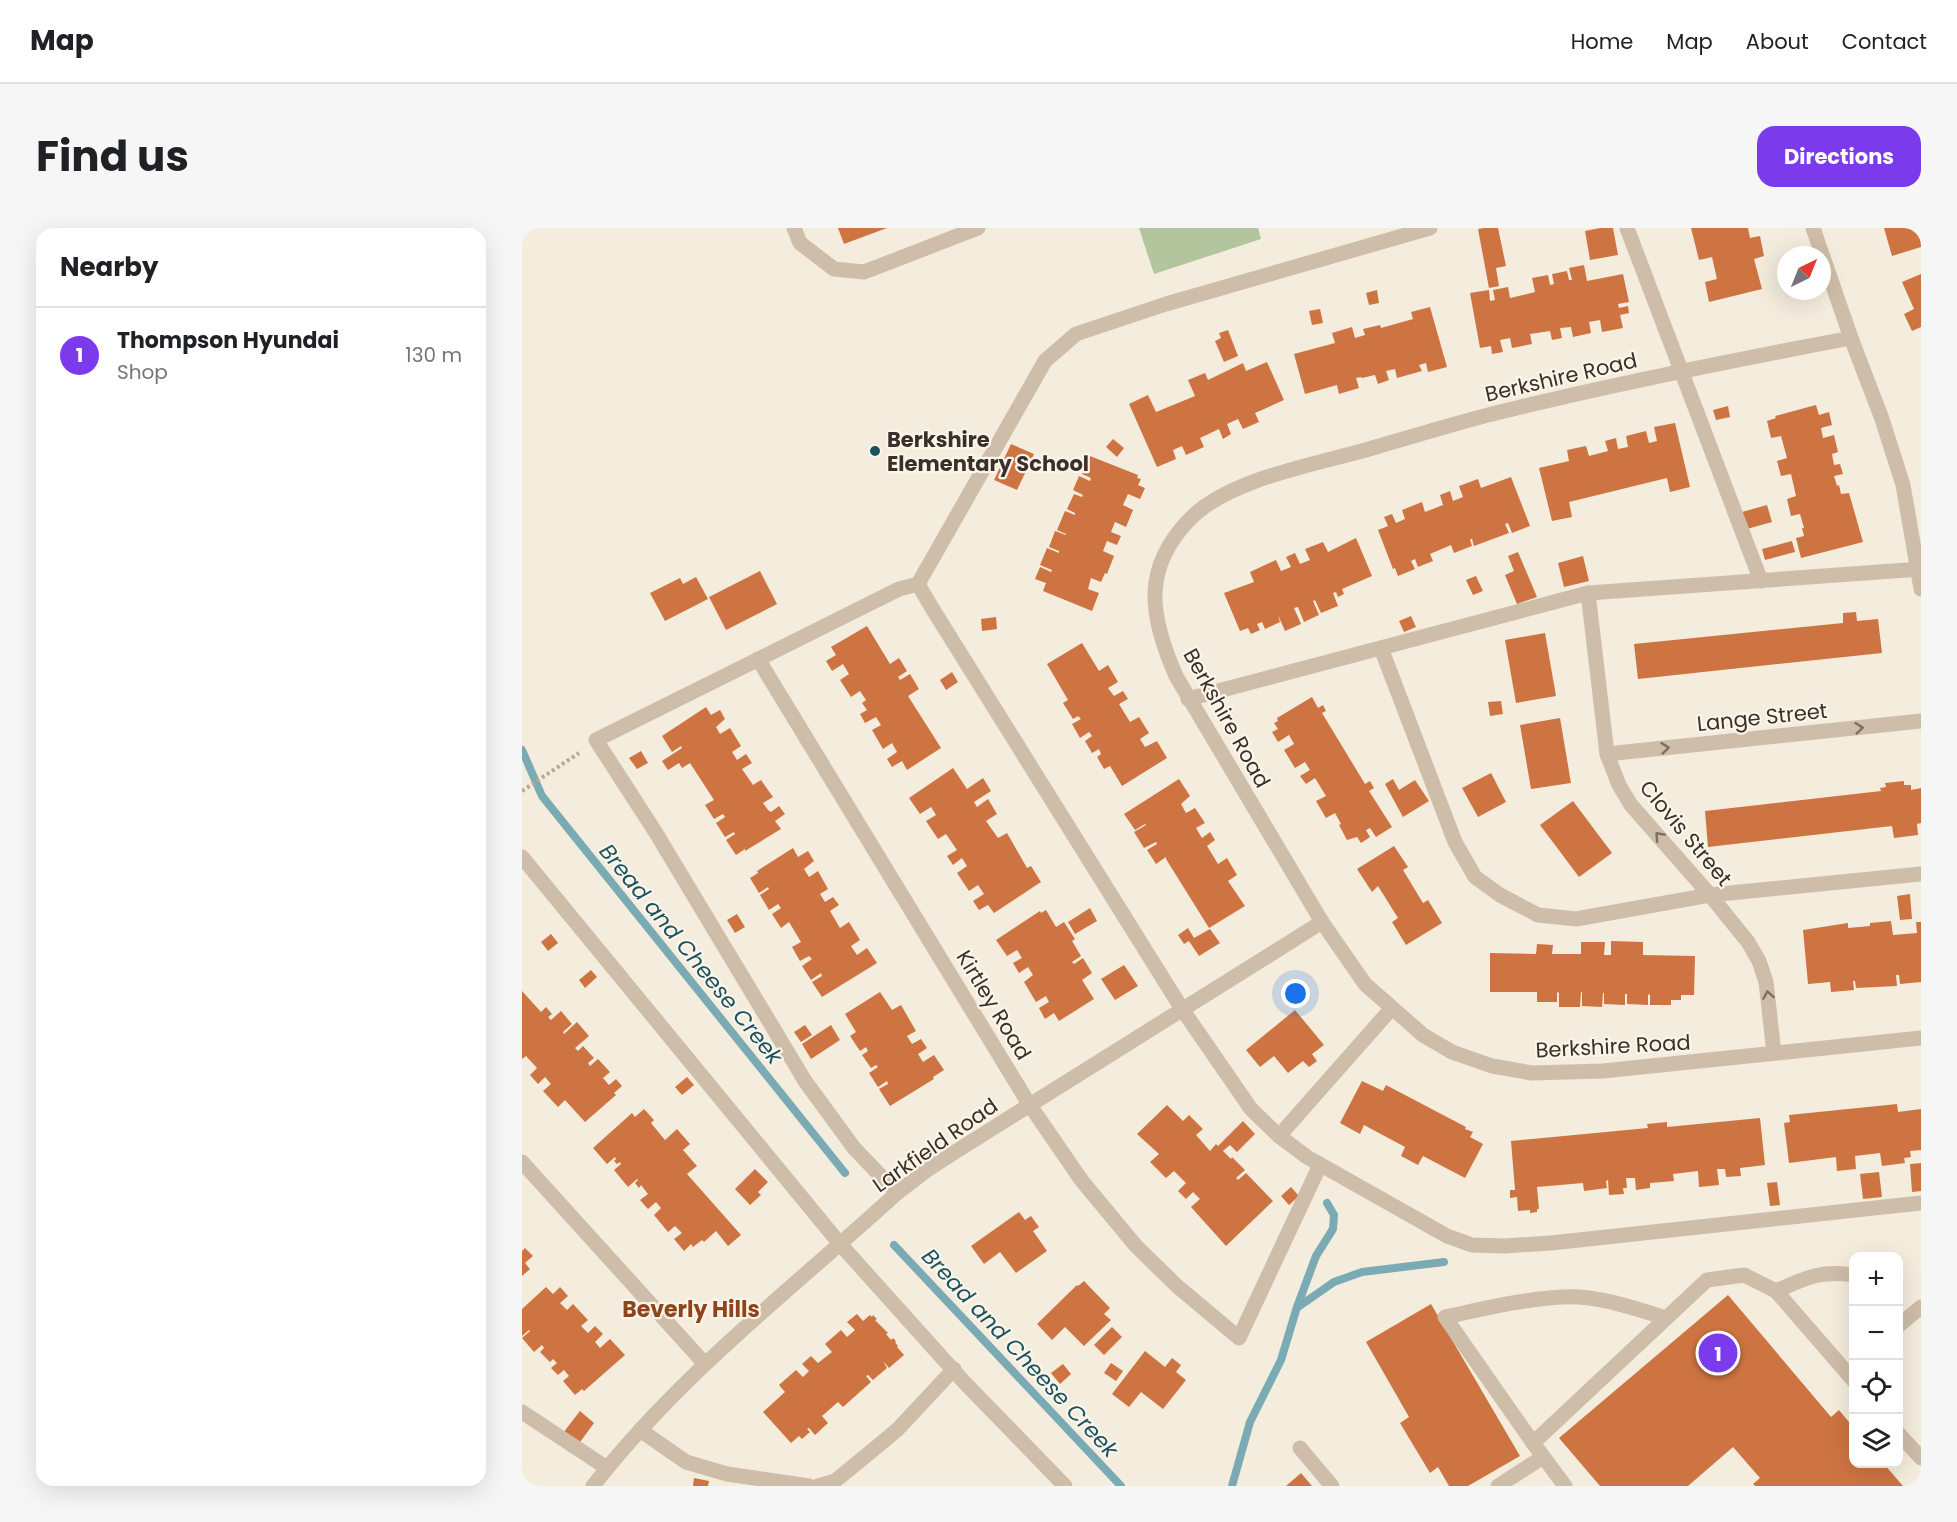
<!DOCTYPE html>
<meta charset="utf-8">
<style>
body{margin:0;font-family:Poppins,sans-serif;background:#f6f6f6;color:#202124}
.controls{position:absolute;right:18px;bottom:18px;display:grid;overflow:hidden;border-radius:12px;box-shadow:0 6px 24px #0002}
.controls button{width:54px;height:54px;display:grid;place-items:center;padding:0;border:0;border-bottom:2px solid #e0e0e0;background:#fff;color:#202124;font:30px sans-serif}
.compass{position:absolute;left:1255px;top:18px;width:54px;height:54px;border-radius:50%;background:#fff;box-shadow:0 6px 24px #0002;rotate:43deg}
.you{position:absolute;left:774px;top:766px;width:21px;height:21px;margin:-15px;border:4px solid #fff;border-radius:50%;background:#1a73e8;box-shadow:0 0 0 9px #1a73e833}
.badge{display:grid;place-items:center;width:39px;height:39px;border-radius:50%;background:#7c3aed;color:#fff;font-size:20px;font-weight:700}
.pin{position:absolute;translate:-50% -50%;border:3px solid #fff;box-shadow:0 2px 6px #0006}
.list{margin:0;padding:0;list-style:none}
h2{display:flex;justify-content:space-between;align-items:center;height:78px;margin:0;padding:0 24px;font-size:26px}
h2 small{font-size:20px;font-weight:400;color:#757577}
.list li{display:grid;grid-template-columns:39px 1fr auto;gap:18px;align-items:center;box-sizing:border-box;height:96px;padding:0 24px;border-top:2px solid #e0e0e0}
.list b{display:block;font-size:22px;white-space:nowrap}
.list p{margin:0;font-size:20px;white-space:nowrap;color:#757577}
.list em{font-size:20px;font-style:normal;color:#757577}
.icon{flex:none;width:33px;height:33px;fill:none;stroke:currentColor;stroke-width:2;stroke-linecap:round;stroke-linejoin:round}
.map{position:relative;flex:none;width:1399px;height:1258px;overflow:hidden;border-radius:18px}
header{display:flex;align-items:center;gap:36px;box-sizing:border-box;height:84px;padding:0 30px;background:#fff;border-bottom:2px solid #e0e0e0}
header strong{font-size:28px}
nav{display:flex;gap:33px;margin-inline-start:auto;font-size:21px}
.intro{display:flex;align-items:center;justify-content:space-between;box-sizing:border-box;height:144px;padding:0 36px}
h1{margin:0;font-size:42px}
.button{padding:15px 27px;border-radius:18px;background:#7c3aed;color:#fff;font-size:21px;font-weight:700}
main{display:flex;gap:36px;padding:0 36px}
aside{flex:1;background:#fff;border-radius:18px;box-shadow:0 6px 24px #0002}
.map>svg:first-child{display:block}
.green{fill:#b2c59c}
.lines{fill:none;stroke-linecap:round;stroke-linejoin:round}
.stream{stroke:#7aabb4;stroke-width:8}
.building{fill:#ce7442}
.path{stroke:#baa892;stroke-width:4;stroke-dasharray:3 3;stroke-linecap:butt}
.minor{stroke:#cebda8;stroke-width:15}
.oneway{stroke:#7d6f62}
.poi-dot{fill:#1b525f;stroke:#fbf5ea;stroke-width:2}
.labels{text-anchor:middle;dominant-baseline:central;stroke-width:4.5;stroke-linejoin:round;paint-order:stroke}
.street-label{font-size:21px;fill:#3a3029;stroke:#fbf5ea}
.poi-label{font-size:21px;font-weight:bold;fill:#3a3029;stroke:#fbf5ea;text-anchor:start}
.water-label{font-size:22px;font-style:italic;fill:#1b525f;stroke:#fbf5ea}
.neighbourhood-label{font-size:22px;font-weight:bold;fill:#8f441c;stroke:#fbf5ea}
</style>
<header>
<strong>Map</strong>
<nav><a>Home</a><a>Map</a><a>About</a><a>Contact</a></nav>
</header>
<div class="intro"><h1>Find us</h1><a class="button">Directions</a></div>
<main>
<aside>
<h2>Nearby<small></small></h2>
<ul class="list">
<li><span class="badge">1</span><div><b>Thompson Hyundai</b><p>Shop</p></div><em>130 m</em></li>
</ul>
</aside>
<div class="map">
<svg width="1399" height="1258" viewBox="0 0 1399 1258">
<rect width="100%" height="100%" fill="#f4ecdd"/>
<path class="green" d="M617,0H736L739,11L632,46Z"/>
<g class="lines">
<g class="stream">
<path d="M0,522L20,568L323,945"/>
<path d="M372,1017L599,1258"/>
<path d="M776,1079L812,1054L840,1044L922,1034"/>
<path d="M710,1258L728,1194L759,1132L775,1079L794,1028L811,1001L812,987L805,975"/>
</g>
</g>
<g class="building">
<path d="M316,0H365L322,16Z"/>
<path d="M962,0H976L984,38L974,40L977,58L967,60L956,1Z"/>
<path d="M1078,0H1091L1096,27L1068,32L1063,3Z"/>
<path d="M1169,0H1226L1228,10L1238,8L1242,28L1232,31L1240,61L1187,74L1183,54L1195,51L1190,29L1177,32Z"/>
<path d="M1362,0H1399V19L1370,28Z"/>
<path d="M1062,37L1065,53L1101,46L1107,74L1096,76L1097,80L1106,78L1107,85L1098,87L1101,100L1080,104L1078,92L1067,94L1069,105L1051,109L1049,99L1038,100L1040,110L1030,112L1028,103L1008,106L1010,116L990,120L988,110L978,112L981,124L970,126L969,118L958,120L948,65L967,62L968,73L973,72L971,62L986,59L988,70L1013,64L1010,50L1026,47L1028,57L1032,56L1030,46L1045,43L1047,52H1050L1047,40Z"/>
<path d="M1399,46V99L1390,103L1382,86L1392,81L1380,54Z"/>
<path d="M855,62L857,75L847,77L844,65Z"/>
<path d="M908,79L925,139L906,144L904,135L897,137L900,143L875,150L873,141L864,143L867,152L856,156L853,147L840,150L839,149L834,150L837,160L817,166L815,157L783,166L772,126L813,115L810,105L830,99L833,110L843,107L841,101L858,97L859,100L891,91L889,84Z"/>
<path d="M798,81L801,95L790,97L787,83Z"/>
<path d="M706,102L716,128L702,134L693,113L699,110L697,105Z"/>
<path d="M745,134L762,172L733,185L737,194L721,201L716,191L705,196L709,206L701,211L697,201L678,210L682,219L664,227L660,218L651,222L654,231L635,239L607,176L626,167L634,184L673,168L666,152L683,145L686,152L721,135L724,143Z"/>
<path d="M1294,177L1297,187L1307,184L1310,197L1299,200L1301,210L1312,207L1316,224L1310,226L1312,237L1318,236L1321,246L1312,248L1315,258L1317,257L1319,266L1327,265L1341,314L1279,330L1274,310L1282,308L1280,300H1282L1278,286L1269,288L1265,271L1274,268L1269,246L1259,248L1255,233L1265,230L1259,208L1249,210L1245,193L1254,190L1253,188Z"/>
<path d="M1206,178L1208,189L1194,192L1191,182Z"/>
<path d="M1153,195L1168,259L1148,264L1145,250L1047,274L1050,289L1030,293L1017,240L1047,233L1045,222L1064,218L1067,228L1086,223L1083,213L1094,210L1096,221L1106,219L1104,208L1124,203L1127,215L1135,213L1132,199Z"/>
<path d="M591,211L602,220L595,229L584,219Z"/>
<path d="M489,216L512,226L495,262L472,252Z"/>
<path d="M568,228L616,247L615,250L619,251L616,257L623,260L618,271L606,266L601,277L611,282L604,299L593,294L589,304L599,308L595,317L585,313L581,323L592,328L585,346L583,345L579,354L569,350L566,361L577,365L570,383L521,363L524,355L513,351L518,339L529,344L530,342L518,337L525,320L537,325V323L527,319L533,303L544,307V306L535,302L543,283L553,287V285L545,281L552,266L560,269L561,267L551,262L557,248L568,253L569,250L560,246Z"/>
<path d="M989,249L1008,298L990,305L986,295L983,296L987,305L952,318L950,311H948L950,318L932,325L929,317L908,326L911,333L896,339L893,331L889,333L893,341L876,348L873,340L871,341L856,302L866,298L862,289L870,286L874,295L883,291L880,282L900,274L903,284L921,277L918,267L928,263L931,273L941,269L937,258L956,251L959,260Z"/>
<path d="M1245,277L1250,294L1225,301L1220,284Z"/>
<path d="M834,310L850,348L820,361L822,366L816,369L814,364L811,365L816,378L799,385L793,372L791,373L797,387L782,394L776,379L772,380L779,396L763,403L756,387L758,394L743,401L740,394L735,396L738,402L729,406L726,400L718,403L702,365L732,354L728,344L754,332L759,343L769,339L764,329L773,325L778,336L788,332L783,321L801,314L806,324Z"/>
<path d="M1270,313L1273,324L1243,332L1240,321Z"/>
<path d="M996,324L1015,369L995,376L983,347L992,343L986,328Z"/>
<path d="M1061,328L1067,353L1042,359L1036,335Z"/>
<path d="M238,343L255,376L204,402L187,369Z"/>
<path d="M954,348L961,363L951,367L944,352Z"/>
<path d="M174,349L186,371L143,393L128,365L158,350L161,356Z"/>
<path d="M1334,384L1335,393L1356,391L1360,425L1116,451L1112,416L1321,395V385Z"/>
<path d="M889,388L894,399L882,404L877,393Z"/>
<path d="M474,389L475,401L460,403L459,391Z"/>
<path d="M345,398L368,436L377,430L385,443L376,449L378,452L388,446L397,461L386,468L419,520L385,542L380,533L370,539L365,531L375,524L370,515L361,521L350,502L359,497L354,489L343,495L338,486L345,482L340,475L344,472L338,463L329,469L318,452L327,446L321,436L310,443L304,433L314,427L309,419Z"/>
<path d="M1023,405L1034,468L994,475L983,412Z"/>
<path d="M560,415L577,443L586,437L596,454L586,460L592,468L601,463L606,471L597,476L608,494L617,489L627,505L618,511L623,519L635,513L645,530L600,558L588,538L582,541L575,529L579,526L577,521L570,525L563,513L570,508L567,504L558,510L550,496L559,491L556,488L551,491L541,475L546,472L525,436Z"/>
<path d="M430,444L436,454L424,462L418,452Z"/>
<path d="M790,469L796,480L801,477L804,483L800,485L843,556L848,553L852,560L847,563L870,599L854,609L848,600L844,602L848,609L839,615L835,609L825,612L817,597L819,596L813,585L804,590L794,573L804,568L793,550L784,556L778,548L788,542L783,534L773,540L762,522L772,516L767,507L756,514L750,504L756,501L752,495L756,493L755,490Z"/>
<path d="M979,473L981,486L968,488L966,474Z"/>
<path d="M184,479L189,487L198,482L203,491L194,499L198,506L208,500L219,518L210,524L215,532L224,526L230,535L220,541L231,557L239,552L251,569L241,575L246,582L249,584L257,578L263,586L253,593L259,601L223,623V621L214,627L204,612L213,606L212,604L203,609L194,595L203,589L201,586L192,591L183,577L192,572L168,535L160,540L157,535L146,542L140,533L160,520L159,518L150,524L140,508Z"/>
<path d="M1038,490L1049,555L1009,561L998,497Z"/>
<path d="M119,523L126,535L115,541L107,530Z"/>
<path d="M431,540L445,561L461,550L469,563L452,574L455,579L466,571L475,586L464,593L476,610L485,605L505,640L509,638L519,654L472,685L466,677L457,682L451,673L462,666L456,657L447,663L435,645L445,638L440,630L431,637L425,628L435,622L424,606L416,611L404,593L414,587L409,579L398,586L387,570Z"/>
<path d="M969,545L984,574L956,589L940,560Z"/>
<path d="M657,551L668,568L659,576L664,585L673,580L683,595L674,600L680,610L688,604L693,612L685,618L696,636L705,630L715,647L706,653L723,678L687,700L644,631V629L634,636L625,622L635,616L634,614L622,620L612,604L624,597L623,596L613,602L602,586Z"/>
<path d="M871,551L877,562L893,552L907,573L881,589L863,556Z"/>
<path d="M1382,553V557H1389V562L1399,560V595L1395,596L1396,607L1372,610L1370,598L1186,619L1183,583L1359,563L1358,560L1364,559L1363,555Z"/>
<path d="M1051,573L1090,625L1057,649L1018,597Z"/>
<path d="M872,618L886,639L881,642L901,675L906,672L920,695L884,717L870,694L876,690L856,658L850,664L835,641Z"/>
<path d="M271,620L276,629L286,623L292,633L282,641L287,649L296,643L306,661L298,666L303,674L311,669L317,677L308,683L318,700L327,694L338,712L329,718L335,727L345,720L355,735L300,769L290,754L300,748L299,745L289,752L280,738L290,731L287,728L278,733L270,719L279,714L267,694L259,700L250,686L259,680L256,676L247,682L238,667L247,661L246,659L237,665L228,650L236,645L235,643Z"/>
<path d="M1388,666L1390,691L1378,692L1375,668Z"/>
<path d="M568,680L575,693L553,706L546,694Z"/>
<path d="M524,682L534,699L542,694L553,711L550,713L559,728L550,734L552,736L561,730L570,745L560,752L572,771L537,793L532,785L523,791L517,780L527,774L524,768L514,774L502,754L511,747L506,739L497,745L491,735L500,730L495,722L485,728L474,712L518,683L519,685Z"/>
<path d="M215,686L223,699L213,705L205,692Z"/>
<path d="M1369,693L1371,707L1395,705L1394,694H1399V754L1378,756L1377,747H1374L1375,758L1334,760L1333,753H1331L1332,762L1309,764L1308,754L1286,756L1281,702L1326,695V700L1348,698V695Z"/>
<path d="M666,700L672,710L688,701L698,715L677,728L667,713L662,716L656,707Z"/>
<path d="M29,706L36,715L26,723L19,714Z"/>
<path d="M1089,713L1121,714V727L1173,728L1172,767H1159V772H1149V777H1128V766L1126,767V777L1105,776V766H1103V777L1082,776V765H1081L1080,779L1060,778V764H1059L1058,779H1037V765L1035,764V774H1015V764H968V725L1014,726L1015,716L1031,717L1030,726H1059V714H1083L1082,727H1089Z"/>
<path d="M602,737L616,758L593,772L579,751Z"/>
<path d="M69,742L75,749L63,760L57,752Z"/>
<path d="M0,763L19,784L24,779L30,786L26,789L29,792L39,783L50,796L41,804L42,806L55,794L67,808L53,820L56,823L61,818L72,830L66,835L68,838L76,831L88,844L81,850L87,857L94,851L100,858L92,865L94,867L63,894L43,872L36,879L21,863L29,856L23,849L16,856L8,847L15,840L4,828L0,831Z"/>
<path d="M358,764L370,782L379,777L394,803L385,808L390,816L399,811L405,820L396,826L401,834L412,827L422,842L411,849L412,851L368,878L357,861L366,856L365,853L356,859L347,845L356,839L354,837L349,840L340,827L346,823L344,819L338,823L328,808L334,804L323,786Z"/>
<path d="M773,782L802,817L790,826L795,833L787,839L781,833L766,845L752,828L738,839L724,822Z"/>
<path d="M283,797L290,807L279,814L272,804Z"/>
<path d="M309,797L318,812L289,831L280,816Z"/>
<path d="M165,849L172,857L160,867L153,859Z"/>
<path d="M840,853L861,863L864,857L944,899L943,901L951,904L948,909L961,916L943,950L901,928L896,937L879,928L883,919L842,897L838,906L818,895Z"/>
<path d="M1375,876L1376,884L1399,881V922L1388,923L1389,929L1382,930L1383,935L1360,938L1358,925L1333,928L1334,941L1315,943L1314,929L1267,935L1262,895L1268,894L1267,887Z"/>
<path d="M645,877L661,893L667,887L681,901L674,907L688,923L694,916L696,918L721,893L733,906L715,924L708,917L701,923L709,931L710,929L723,942L714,950L716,952L724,945L751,973L704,1018L669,979L678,971L671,964L664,971L656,963L664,955L652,943L644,950L628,934L637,926L615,906Z"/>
<path d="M122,881L132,892L129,895L143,912L155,901L168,916L161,922L175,938L165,946L219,1007L206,1018L194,1003L182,1014L180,1012L171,1019L169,1016L162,1023L152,1011L160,1005L153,998L146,1004L132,987L139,980L134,974L126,981L118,972L126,966L119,957L117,960L113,955L116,952L115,951L106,959L92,942L99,936L98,934L95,936L92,933L94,931L93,929L85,936L71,920L110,885L113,889Z"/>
<path d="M1238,890L1243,937L1218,940L1219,948L1204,949L1203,941H1195L1197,957L1177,959L1176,943L1151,946L1152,953L1128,955V960L1114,962L1113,950H1104L1105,960H1101L1102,966L1087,967L1086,952L1084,953L1085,960L1062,963L1061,955L1015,959L1017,981H1015V984L1008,985V982L996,983L995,969L988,970V962H993L989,913L1126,900L1125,896L1145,894V899Z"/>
<path d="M1399,935V963L1390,964L1388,936Z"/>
<path d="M233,941L246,954L236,964L239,967L228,977L213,961Z"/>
<path d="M1357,944L1360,969L1341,971L1338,946Z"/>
<path d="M1255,954L1258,977L1248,978L1245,955Z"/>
<path d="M769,959L777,968L767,977L759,968Z"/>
<path d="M497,984L503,992L509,988L517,999L511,1003L525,1023L494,1045L478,1024L462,1036L449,1018Z"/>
<path d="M3,1020L11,1028L3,1035L8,1041L0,1048V1023Z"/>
<path d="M562,1053L588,1080L582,1086L589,1092L562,1118L543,1099L530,1112L515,1096L555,1057L556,1058Z"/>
<path d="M24,1059L31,1066L38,1059L46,1068L38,1075L45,1082L51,1076L66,1092L59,1098L66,1105L73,1098L81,1106L73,1114L78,1120L88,1111L103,1127L62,1163L60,1161L53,1167L41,1153L47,1148L42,1142L36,1147L29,1140L35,1135L31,1131L28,1134L18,1124L22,1120L20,1117L12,1124L0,1110L8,1103L7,1102L0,1108V1081Z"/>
<path d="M1206,1067L1309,1189L1317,1182L1332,1200V1236H1362L1381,1258H1233L1231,1256L1238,1250L1211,1219L1166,1258H1078L1037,1210Z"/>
<path d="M909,1076L998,1228L946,1258H927L916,1239L908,1245L878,1195L887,1189L844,1114Z"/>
<path d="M335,1086L341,1093L348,1087L350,1089L351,1087L355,1091L353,1092L366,1105L364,1106L369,1112L371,1110L374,1113L373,1114L376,1118L375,1119L382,1127L367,1140L361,1133L365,1140L351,1152L346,1147L344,1148L349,1154L321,1179L316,1174L300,1188L306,1195L293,1207L287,1200L285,1201L288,1204L280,1211L277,1208L269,1215L241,1184L263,1164L257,1157L274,1142L281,1149L287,1143L280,1136L289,1128L296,1135L310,1124L303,1116L319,1102L325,1109L333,1102L325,1094Z"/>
<path d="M590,1099L600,1109L582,1127L572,1117Z"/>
<path d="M623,1123L643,1139L650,1130L659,1137L654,1144L664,1152L641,1181L619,1164L607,1179L590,1166Z"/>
<path d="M589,1135L601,1143L594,1153L582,1145Z"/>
<path d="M541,1136L549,1146L538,1156L529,1145Z"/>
<path d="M58,1183L72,1195L56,1217L41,1205Z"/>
<path d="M779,1245L790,1258H764Z"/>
<path d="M172,1250L187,1253L186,1258H171Z"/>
</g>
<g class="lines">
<path class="path" d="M0,563L57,525"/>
<g class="minor">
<path d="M272,0L278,15L312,41L342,44L456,0"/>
<path d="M1105,0L1239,353"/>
<path d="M1291,0L1329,110L1360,191L1381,257L1399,361"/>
<path d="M1329,110C1207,133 1086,157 966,187C924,198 882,211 840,223C789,237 707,252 669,290C619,340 628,389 654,448L800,694L843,756L901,807L930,824L970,838L1010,845L1081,843L1399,810"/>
<path d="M396,356L410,380L660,781L729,881L757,908L785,929L925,1008L950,1017L982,1018L1029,1015L1399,975"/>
<path d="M1066,365L1085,526L1097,557L1109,577L1188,667L1226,714L1237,733L1244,754L1252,825"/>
<path d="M859,420L933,614L953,649L978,667L1016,687L1054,691L1188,667L1399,646"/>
<path d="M236,431L507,876L560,953L614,1018L655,1058L717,1110L798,937"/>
<path d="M666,471L1066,365L1399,341"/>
<path d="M1085,526L1399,493"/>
<path d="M0,629L318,1016L442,1154L543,1258"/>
<path d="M757,908L869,781"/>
<path d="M0,934L183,1136"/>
<path d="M375,965L332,920L283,853L134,605L74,512L377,361L396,356L523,133L554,106L644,76L908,0"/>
<path d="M1254,1063C1284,1050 1298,1042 1332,1047"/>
<path d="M1376,1098L1399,1079"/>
<path d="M0,1184L85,1240"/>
<path d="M118,1202L164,1234L205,1246L287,1258"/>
<path d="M1376,1205L1399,1230"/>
<path d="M1011,1215L923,1089C961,1081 1001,1071 1041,1069C1075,1067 1112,1080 1144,1090"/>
<path d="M778,1220L810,1258"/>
<path d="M71,1258C158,1146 271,1060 375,965L405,942L444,917L800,694"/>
<path d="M296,1258L313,1253L357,1217L376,1201L432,1141"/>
<path d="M976,1258L1021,1229"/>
<path d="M1043,1258L1011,1215L1185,1052L1222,1047L1254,1063L1332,1153"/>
</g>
</g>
<defs><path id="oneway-chevron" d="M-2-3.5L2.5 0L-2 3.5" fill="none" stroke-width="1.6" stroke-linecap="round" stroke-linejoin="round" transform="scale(1.5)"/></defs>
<g class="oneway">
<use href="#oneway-chevron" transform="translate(1337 500) rotate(-6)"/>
<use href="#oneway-chevron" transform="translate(1143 520) rotate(-6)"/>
<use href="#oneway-chevron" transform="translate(1137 608) rotate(-133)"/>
<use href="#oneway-chevron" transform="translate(1246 767) rotate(-99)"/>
</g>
<circle class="poi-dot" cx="353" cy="223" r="6"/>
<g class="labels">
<g class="street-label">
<text transform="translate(1039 149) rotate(-13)">Berkshire Road</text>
<text transform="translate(1240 489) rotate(-6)">Lange Street</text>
<text transform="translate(705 490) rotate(61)">Berkshire Road</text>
<text transform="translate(1164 605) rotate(50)">Clovis Street</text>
<text transform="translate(472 777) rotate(59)">Kirtley Road</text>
<text transform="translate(1091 818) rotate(-3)">Berkshire Road</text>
<text transform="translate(413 917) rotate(-35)">Larkfield Road</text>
</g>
<g class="poi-label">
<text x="365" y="211">Berkshire<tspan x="365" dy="24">Elementary School</tspan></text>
</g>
<g class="water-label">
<text transform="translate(169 726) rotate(51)">Bread and Cheese Creek</text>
<text transform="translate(498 1125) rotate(47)">Bread and Cheese Creek</text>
</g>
<g class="neighbourhood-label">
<text x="169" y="1081">Beverly Hills</text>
</g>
</g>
</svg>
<div class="controls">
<button>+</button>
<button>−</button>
<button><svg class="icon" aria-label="locate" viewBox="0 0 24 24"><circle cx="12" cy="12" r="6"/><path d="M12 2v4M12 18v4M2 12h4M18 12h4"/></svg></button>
<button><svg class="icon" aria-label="layers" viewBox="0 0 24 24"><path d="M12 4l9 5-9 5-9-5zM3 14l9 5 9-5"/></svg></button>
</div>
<svg class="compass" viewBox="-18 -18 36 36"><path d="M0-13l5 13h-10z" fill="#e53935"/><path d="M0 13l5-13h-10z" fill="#757577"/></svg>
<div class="you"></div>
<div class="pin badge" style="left:1196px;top:1125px">1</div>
</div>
</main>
